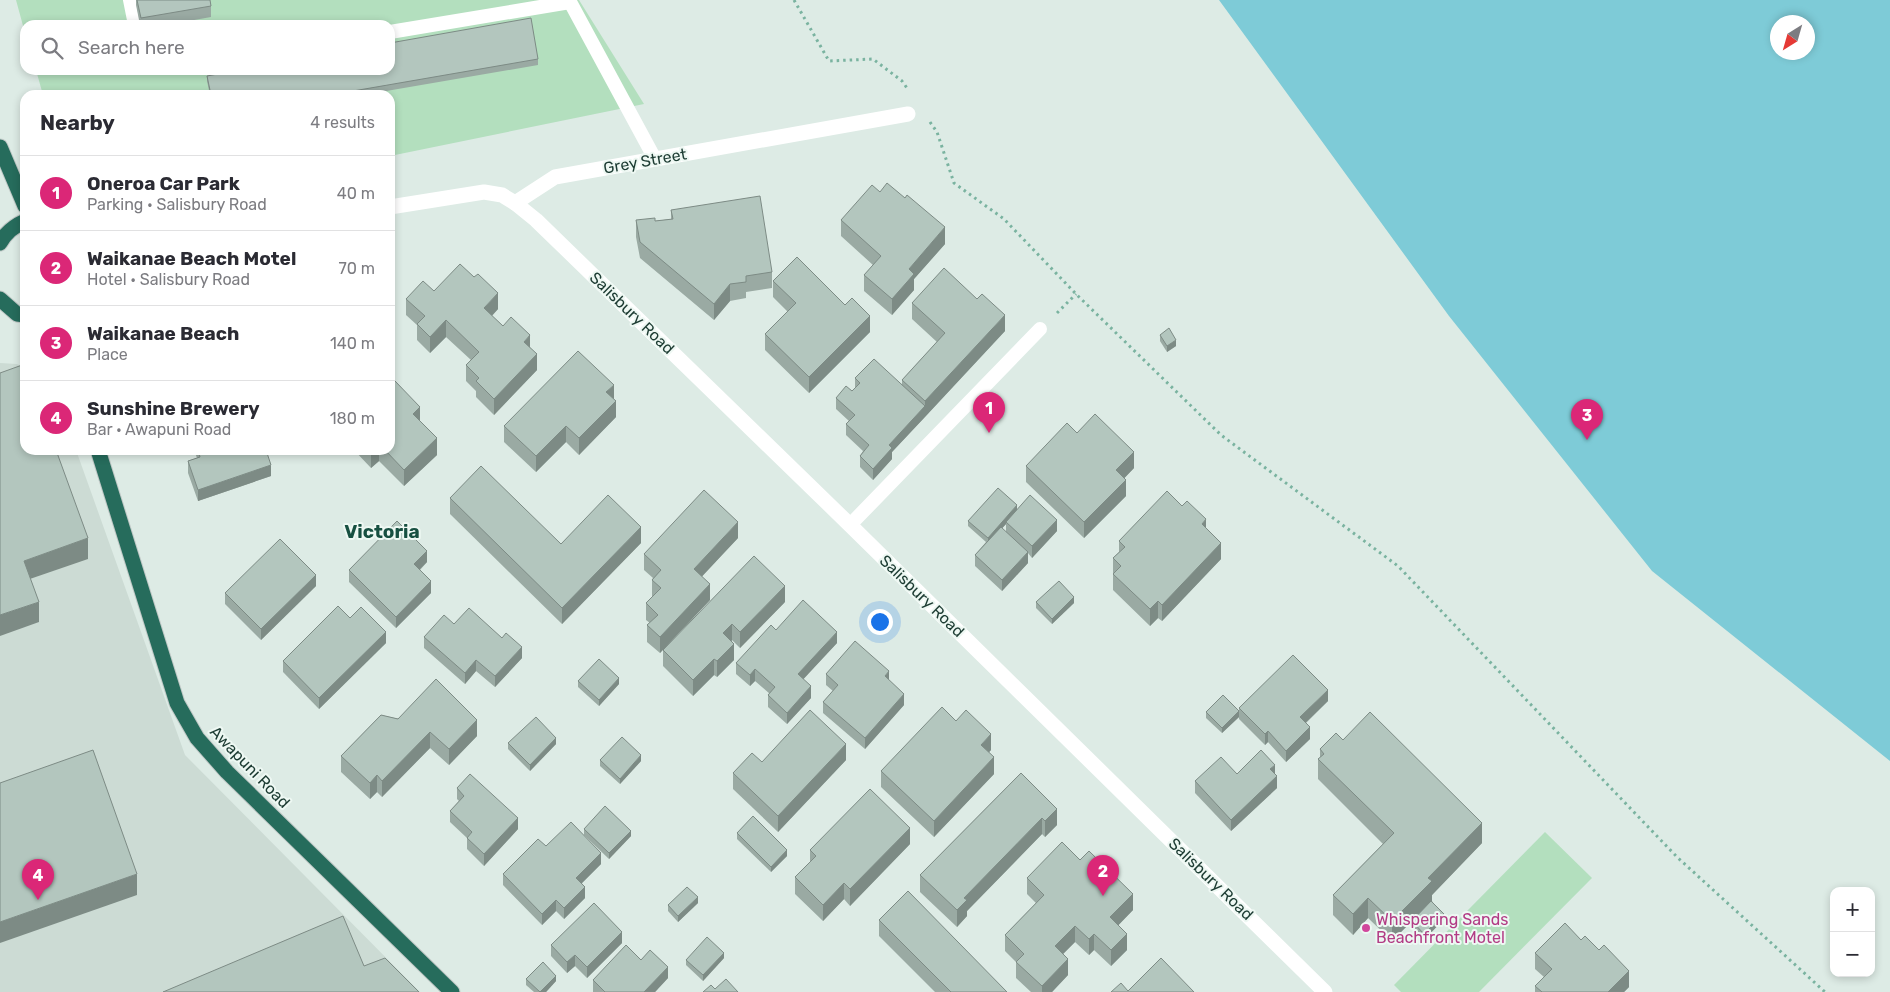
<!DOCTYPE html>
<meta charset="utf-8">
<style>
body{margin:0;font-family:Rubik,sans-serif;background:#f2f2f3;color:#2b2b33}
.controls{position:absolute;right:15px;bottom:15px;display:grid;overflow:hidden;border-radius:10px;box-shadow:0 2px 8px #0003}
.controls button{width:45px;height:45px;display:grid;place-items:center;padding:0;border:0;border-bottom:1px solid #e1e1e2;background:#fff;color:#2b2b33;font:25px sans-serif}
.compass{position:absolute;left:1770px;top:15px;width:45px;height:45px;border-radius:50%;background:#fff;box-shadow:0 2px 8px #0003;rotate:217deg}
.you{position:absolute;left:879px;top:621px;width:18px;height:18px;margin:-12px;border:4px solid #fff;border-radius:50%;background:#1a73e8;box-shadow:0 0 0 8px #1a73e833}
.badge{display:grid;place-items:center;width:32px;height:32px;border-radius:50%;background:#db2777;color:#fff;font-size:16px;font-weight:700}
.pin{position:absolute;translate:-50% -41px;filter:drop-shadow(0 1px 2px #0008)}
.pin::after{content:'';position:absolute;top:26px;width:18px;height:15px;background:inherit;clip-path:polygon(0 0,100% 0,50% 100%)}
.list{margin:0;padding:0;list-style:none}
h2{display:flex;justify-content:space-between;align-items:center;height:65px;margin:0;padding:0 20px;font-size:21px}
h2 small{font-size:16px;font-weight:400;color:#7c7c81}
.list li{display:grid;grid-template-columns:32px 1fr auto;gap:15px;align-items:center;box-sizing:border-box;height:75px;padding:0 20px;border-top:1px solid #e1e1e2}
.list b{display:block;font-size:19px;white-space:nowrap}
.list p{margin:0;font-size:16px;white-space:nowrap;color:#7c7c81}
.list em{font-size:16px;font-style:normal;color:#7c7c81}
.icon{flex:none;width:28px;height:28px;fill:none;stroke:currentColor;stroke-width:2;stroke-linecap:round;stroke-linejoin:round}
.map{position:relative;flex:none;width:1890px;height:992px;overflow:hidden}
.search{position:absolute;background:#fff;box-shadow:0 2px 8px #0003;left:20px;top:20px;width:375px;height:55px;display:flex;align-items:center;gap:12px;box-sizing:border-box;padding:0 18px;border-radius:15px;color:#7c7c81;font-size:19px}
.panel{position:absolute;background:#fff;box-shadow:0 2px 8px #0003;left:20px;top:90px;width:375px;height:365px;border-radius:15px}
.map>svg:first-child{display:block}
.built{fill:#ccdbd4}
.green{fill:#b3dfbe}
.water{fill:#7ecbd7;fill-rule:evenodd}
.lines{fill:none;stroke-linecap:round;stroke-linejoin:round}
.highway-casing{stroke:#c0c8c6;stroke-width:17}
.path{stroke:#7ab3a0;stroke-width:3;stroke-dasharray:2.5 4;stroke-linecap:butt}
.lane{stroke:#fff;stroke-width:14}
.street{stroke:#fff;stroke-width:15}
.highway{stroke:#266c5c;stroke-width:15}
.wall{fill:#9aaaa3;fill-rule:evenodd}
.shaded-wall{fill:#7d8b85}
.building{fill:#b3c6be;stroke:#7d8b85}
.hotel-dot{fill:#d1479c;stroke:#eef8f3;stroke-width:2}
.labels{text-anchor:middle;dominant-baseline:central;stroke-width:4;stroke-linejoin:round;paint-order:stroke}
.street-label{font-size:16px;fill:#1d3c33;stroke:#eef8f3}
.hotel-label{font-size:16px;fill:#b23c85;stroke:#eef8f3;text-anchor:start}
.quarter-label{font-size:19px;font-weight:bold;fill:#175041;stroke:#eef8f3}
</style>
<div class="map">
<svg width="1890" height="992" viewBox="0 0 1890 992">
<rect width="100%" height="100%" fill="#ddebe5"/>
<path class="built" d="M0,363L17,364L25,368V450H76L185,755L420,992H0Z"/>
<g class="green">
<path d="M16,0H579L644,104L390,156V95H43L36,70H390V25H25V33Z"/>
<path d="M1545,832L1592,878L1479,992H1401L1394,985Z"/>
</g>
<path class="water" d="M1219,0H1890V761L1652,571L1449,316ZM1778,22H1808V52H1778Z"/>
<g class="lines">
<defs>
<g id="highway">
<path d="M0,147L25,206"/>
<path d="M0,243C6,232 14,226 25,221"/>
<path d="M0,299L17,314L25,315"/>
<path d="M98,450L177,703L197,738L227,772L452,992"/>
</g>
</defs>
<use href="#highway" class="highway-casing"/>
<g class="path">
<path d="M794,0L829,61L873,59L902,81L907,88"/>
<path d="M930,122L937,132L954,183L1004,219L1076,294L1221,435L1398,566L1677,857L1825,992"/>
<path d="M1057,313L1076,294"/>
</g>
<g class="lane">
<path d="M130,0L135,25"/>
<path d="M569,0L655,159"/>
<path d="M390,32L570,2"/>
<path d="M850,525L1040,329"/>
</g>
<g class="street">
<path d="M515,203L536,220L850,525L1325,992"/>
<path d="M390,207L484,192L502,195L515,203L555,177L908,114"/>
</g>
<use href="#highway" class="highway"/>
</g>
<g class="wall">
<path d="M136,0H210L211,6V17L166,25H140L136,5Z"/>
<path d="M538,59V65L363,95H210L207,81V76Z"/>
<path d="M880,192L945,244L914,279V290L892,315L864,291V275L873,265L841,236V220Z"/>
<path d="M671,210L772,272V288L746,292V298L730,301L714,320L640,258L636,237V220L655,221L671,219Z"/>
<path d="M773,281L845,305L870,332L809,393L765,350V334L788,312L773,297Z"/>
<path d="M434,291L498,309L492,316L503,326L530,347L537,370L494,415L476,397V391L466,381V365L471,360L446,337L430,353L417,340V325L406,315V299Z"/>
<path d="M912,303L1005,331L892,452V459L873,480L860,467V456L863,451L846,435V424L849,421L836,409V398L852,391L855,388V378L902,384V380L937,342L912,319Z"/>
<path d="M1160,335L1176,346L1167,352L1160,341Z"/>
<path d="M614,399L616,417L579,455L566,442L536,472L504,442V426Z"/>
<path d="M420,422L437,455L404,486L379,461L371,468L354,450H390Z"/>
<path d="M1077,433L1134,468L1124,478L1126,496L1084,538L1026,482V466Z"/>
<path d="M194,450H266L271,476L198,501L188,473V461L197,458Z"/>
<path d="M450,498L561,544L641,543L562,624L450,514Z"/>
<path d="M1017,509L1057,531L1032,558L1028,553V563L1002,591L975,566V555L986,542L968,526V521ZM1006,524V532L1002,528Z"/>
<path d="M1206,528L1221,559L1162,621L1158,618L1150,626L1113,590V558L1119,552V541Z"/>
<path d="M738,538L702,576L710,600L660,653L647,642V625L650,623L646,620V603L653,596H652V580L653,578L644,570V554Z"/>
<path d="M427,562L420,570L431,593L396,628L349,582V570Z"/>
<path d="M316,586L261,640L225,604V593Z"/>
<path d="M785,602L740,648L732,640L734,660L717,677L714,675L693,696L663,666V650Z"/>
<path d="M1036,602L1074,603L1052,624L1036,608Z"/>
<path d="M350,618L386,643L319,709L283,672V661Z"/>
<path d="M454,624L522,658L495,687L476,671L465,684L424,648V637Z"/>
<path d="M776,630L837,643L803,679L811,698L787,724L768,707V695L770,694L755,681L750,686L736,674V663Z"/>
<path d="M826,674L889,680L904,705L865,749L823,713V702L833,691L826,685Z"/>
<path d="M578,681L619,684L599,706L578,687Z"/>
<path d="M1328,701L1306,723L1310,739L1286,762L1268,742L1265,745L1239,719V708Z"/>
<path d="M1206,712L1239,717L1222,733L1206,718Z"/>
<path d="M381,715L477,736L449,765L430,748L382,797L377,792L370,799L341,772V756Z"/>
<path d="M956,721L991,750L989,752L994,774L934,837L881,787V771Z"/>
<path d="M1343,740L1482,843L1432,895V901L1444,919L1424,940L1412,927V921L1392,941L1368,918L1353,935L1333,915V895L1383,844L1318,779V759L1320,758V749Z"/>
<path d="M508,743L556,744L530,771L508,749Z"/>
<path d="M600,760L641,761L620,784L600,766Z"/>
<path d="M846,760L778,832L733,789V773L762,762Z"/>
<path d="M1021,773L1057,825L1045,837L1042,834L967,911V916L957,927L920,892V875Z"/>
<path d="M1237,774H1275L1277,788L1231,831L1195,793V781Z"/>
<path d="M457,788L518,829L484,866L467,849V838L450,822V811L459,801L457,799Z"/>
<path d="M584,829L631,836L609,859L584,835Z"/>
<path d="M737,833L787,856L771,872L737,839Z"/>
<path d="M910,844L850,906L844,899L823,921L795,894V877L810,862V850Z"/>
<path d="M546,846L601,864L582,883L585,898L564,919L556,911L542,925L503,885V874Z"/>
<path d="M1027,878L1133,910L1118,925L1127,950L1111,966L1094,950L1089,955L1075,942L1063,954L1068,975L1052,992H1031L1016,978V962L1005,951V935L1036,903L1027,894Z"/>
<path d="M698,903L678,922L668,911V905Z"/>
<path d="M879,920L1007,992H935L879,936Z"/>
<path d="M622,943L587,978L575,966L567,973L551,956V945Z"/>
<path d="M1535,953L1629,987L1624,992H1535V986L1544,977L1535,969Z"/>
<path d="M724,958L703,981L686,965V960Z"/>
<path d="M641,960L668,978L655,992H593V980Z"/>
<path d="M526,979L556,981L546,992H534L526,985Z"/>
</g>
<g class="shaded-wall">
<path d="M945,227V244L914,279V290L892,315V299L909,269Z"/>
<path d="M730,284V301L714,320V304Z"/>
<path d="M498,293V309L484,324V308Z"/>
<path d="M1005,315V331L925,417V401Z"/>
<path d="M870,316V332L809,393V377Z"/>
<path d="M446,320V337L430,353V337Z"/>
<path d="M530,335V351L524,342Z"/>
<path d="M1176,340V346L1167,352V346Z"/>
<path d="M537,354V370L494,415V399Z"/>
<path d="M614,385V401L606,392Z"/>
<path d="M616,401V417L579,455V438Z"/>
<path d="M925,406V417L892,452V459L873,480V469L889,445Z"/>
<path d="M420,407V423L413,414Z"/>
<path d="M566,426V442L536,472V456Z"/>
<path d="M437,438V455L404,486V470Z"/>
<path d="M373,450H379V461L371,468V452Z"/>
<path d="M1134,452V468L1116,487V470Z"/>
<path d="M271,465V476L198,501V490Z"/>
<path d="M1126,480V496L1084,538V522Z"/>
<path d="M1017,505V511L1006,522V524L988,544V538Z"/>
<path d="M1206,519V536L1202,524Z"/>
<path d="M1057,520V531L1032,558V546Z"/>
<path d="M738,522V538L694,585V569Z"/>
<path d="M641,527V543L562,624V608Z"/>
<path d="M88,538V559L24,581V561Z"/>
<path d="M1221,543V559L1162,621V605Z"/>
<path d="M427,551V562L414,575V564Z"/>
<path d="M1028,552V563L1002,591V580Z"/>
<path d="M316,575V586L261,640V629Z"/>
<path d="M431,581V593L396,628V617Z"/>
<path d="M710,584V600L660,653V637Z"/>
<path d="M785,586V602L740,648V632Z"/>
<path d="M1074,597V603L1052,624V619Z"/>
<path d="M1158,601V618L1150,626V609Z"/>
<path d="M39,602V622L0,636V615Z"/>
<path d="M732,624V640L723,649V633Z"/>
<path d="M386,632V643L319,709V698Z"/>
<path d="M837,632V643L798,685V674Z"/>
<path d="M734,644V660L717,677V661Z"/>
<path d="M522,647V658L495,687V676Z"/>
<path d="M714,659V675L693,696V680Z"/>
<path d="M476,660V671L465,684V673Z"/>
<path d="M755,669V681L750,686V675Z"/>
<path d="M889,671V683L885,676Z"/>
<path d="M619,678V684L599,706V700Z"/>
<path d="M811,686V698L787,724V713Z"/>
<path d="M1328,690V701L1300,728V717Z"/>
<path d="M904,694V705L865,749V738Z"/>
<path d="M1239,711V717L1222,733V728Z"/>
<path d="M477,720V736L449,765V749Z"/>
<path d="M1310,727V739L1286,762V751Z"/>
<path d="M1268,731V742L1265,745V734Z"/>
<path d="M430,732V748L382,797V781Z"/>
<path d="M991,734V750L981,761V745Z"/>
<path d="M556,738V744L530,771V765Z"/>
<path d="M846,744V760L778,832V816Z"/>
<path d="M641,755V761L620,784V779Z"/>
<path d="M994,757V774L934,837V821Z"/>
<path d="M1275,765V776L1270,769Z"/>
<path d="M377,775V792L370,799V783Z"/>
<path d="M1277,776V788L1231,831V820Z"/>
<path d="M1057,809V825L1045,837V821Z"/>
<path d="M518,818V829L484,866V854Z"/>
<path d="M1042,818V834L967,911V916L957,927V910L964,898Z"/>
<path d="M1482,823V843L1432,895V901L1392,941V921L1428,878Z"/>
<path d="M910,828V844L850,906V889Z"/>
<path d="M631,831V836L609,859V853Z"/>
<path d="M787,850V856L771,872V867Z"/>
<path d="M601,853V864L576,889V878Z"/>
<path d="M137,874V895L0,943V922Z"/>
<path d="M844,883V899L823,921V905Z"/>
<path d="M585,887V898L564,919V908Z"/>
<path d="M1133,894V910L1110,934V917Z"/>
<path d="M698,897V903L678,922V916Z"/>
<path d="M1368,898V918L1353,935V914Z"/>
<path d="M556,900V911L542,925V914Z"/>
<path d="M1444,914V919L1424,940V934Z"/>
<path d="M1075,926V942L1055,962V946Z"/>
<path d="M622,932V943L587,978V967Z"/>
<path d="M1094,934V950L1089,955V939Z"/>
<path d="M1127,934V950L1111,966V950Z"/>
<path d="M724,953V958L703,981V975Z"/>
<path d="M575,955V966L567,973V962Z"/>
<path d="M1068,959V975L1052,992H1042V986Z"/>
<path d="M668,967V978L655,992H644Z"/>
<path d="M1629,971V987L1624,992H1608Z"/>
<path d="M556,976V981L546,992H540Z"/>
</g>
<g class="building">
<path d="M137,0H210L211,6L141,18Z"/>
<path d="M531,18L538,59L330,95H211L207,76L239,70H390V43Z"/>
<path d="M887,183L905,198L907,195L945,227L909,269L914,274L892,299L864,275L881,256L841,220L872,185L880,192Z"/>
<path d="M760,196L772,272L746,276V282L730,284L714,304L640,242L636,220L655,218V221L673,219L671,210Z"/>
<path d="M797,257L845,305L852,298L870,316L809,377L765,334L796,303L773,281Z"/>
<path d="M460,264L474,277L478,274L498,293L484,308L503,326L511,317L530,335L524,342L537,354L494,399L476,381L479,378L466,365L479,352L446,320L430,337L417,324L425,316L406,299L423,281L434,291Z"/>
<path d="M944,268L977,299L982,294L1005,315L925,401L902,380L945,333L912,303Z"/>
<path d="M1169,328L1176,340L1167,346L1160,335Z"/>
<path d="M578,351L614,385L606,392L616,401L579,438L566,426L536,456L504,426Z"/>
<path d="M874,359L925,406L889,445L892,448L873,469L860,456L869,445L846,424L855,415L836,398L846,386L852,391L860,383L855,378Z"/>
<path d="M25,364V450H56L88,538L24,561L39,602L0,615V373Z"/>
<path d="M395,381L420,407L413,414L437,438L404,470L385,450H390V386Z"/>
<path d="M1095,414L1134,452L1116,470L1126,480L1084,522L1026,466L1067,423L1077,433Z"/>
<path d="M198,450H266L271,465L198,490L188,461L200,457Z"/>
<path d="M481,466L561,544L608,495L641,527L562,608L450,498Z"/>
<path d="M998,488L1017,505L988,538L968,521Z"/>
<path d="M704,490L738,522L694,569L710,584L660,637L647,625L658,615L646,603L661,588L652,580L661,570L644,554Z"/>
<path d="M1167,491L1182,506L1187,501L1206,519L1202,524L1221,543L1162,605L1158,601L1150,609L1113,574L1121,566L1113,558L1125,547L1119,541Z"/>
<path d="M1030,495L1057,520L1032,546L1006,522Z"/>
<path d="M397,521L427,551L414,564L431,581L396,617L349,570Z"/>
<path d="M1001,527L1028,552L1002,580L975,555Z"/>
<path d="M280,539L316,575L261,629L225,593Z"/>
<path d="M754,556L785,586L740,632L732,624L723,633L734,644L717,661L714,659L693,680L663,650Z"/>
<path d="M1059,581L1074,597L1052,619L1036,602Z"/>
<path d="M803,600L837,632L798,674L811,686L787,713L768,695L775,687L755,669L750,675L736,663L771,625L776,630Z"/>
<path d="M338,606L350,618L361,607L386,632L319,698L283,661Z"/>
<path d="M469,608L502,638L506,633L522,647L495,676L476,660L465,673L424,637L444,615L454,624Z"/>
<path d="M855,641L889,671L885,676L904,694L865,738L823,702L838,685L826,674Z"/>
<path d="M1293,655L1328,690L1300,717L1310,727L1286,751L1268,731L1265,734L1239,708Z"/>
<path d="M599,659L619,678L599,700L578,681Z"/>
<path d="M436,679L477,720L449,749L430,732L382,781L377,775L370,783L341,756L381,715L398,719Z"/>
<path d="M1223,695L1239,711L1222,728L1206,712Z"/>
<path d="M942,707L956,721L966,710L991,734L981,745L994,757L934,821L881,771Z"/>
<path d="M810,710L846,744L778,816L733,773L752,753L762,762Z"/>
<path d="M1370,712L1482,823L1428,878L1432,881L1392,921L1368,898L1353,914L1333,895L1394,833L1318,759L1324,754L1320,749L1336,733L1343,740Z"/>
<path d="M536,717L556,738L530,765L508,743Z"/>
<path d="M622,737L641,755L620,779L600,760Z"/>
<path d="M93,750L137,874L0,922V783Z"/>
<path d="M1261,750L1275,765L1270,769L1277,776L1231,820L1195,781L1221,757L1237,774Z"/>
<path d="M1021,773L1057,809L1045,821L1042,818L964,898L967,900L957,910L920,875Z"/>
<path d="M470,774L518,818L484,854L467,838L472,832L450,811L464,796L457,788Z"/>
<path d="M870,789L910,828L850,889L844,883L823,905L795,877L816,856L810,850Z"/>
<path d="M605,806L631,831L609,853L584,829Z"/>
<path d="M753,816L787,850L771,867L737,833Z"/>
<path d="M571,822L601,853L576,878L585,887L564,908L556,900L542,914L503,874L538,839L546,846Z"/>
<path d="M1062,842L1080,860L1089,851L1133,894L1110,917L1127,934L1111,950L1094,934L1089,939L1075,926L1055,946L1068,959L1042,986L1016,962L1024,954L1005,935L1044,895L1027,878Z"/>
<path d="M687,887L698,897L678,916L668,905Z"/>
<path d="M908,891L1007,992H951L879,920Z"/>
<path d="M1431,901L1444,914L1424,934L1412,921Z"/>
<path d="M594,903L622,932L587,967L575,955L567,962L551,945Z"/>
<path d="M343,916L364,966L385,958L419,992H163Z"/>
<path d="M1565,923L1581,940L1585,936L1599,950L1604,945L1629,971L1608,992H1542L1535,986L1552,969L1535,953Z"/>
<path d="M707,937L724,953L703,975L686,960Z"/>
<path d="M626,945L641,960L650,950L668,967L644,992H605L593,980Z"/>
<path d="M1161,958L1194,992H1111L1121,983L1128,991Z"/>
<path d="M543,962L556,976L540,992L526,979Z"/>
<path d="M726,979L738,992H703L711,985L715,989Z"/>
</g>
<circle class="hotel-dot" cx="1366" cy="928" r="5"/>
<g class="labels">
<g class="street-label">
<text transform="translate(645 161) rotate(-10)">Grey Street</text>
<text transform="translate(632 313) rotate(44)">Salisbury Road</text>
<text transform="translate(922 596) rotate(44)">Salisbury Road</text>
<text transform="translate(250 767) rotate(46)">Awapuni Road</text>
<text transform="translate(1211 879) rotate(44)">Salisbury Road</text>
</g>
<g class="hotel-label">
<text x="1376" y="919">Whispering Sands<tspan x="1376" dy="18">Beachfront Motel</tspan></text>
</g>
<g class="quarter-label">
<text x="382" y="531">Victoria</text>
</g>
</g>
</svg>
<div class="controls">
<button>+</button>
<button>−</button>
</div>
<svg class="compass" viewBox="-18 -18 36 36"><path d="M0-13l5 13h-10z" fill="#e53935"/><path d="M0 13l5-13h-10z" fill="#7c7c81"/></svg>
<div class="you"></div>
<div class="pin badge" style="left:989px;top:433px">1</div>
<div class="pin badge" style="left:1103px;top:896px">2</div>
<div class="pin badge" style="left:1587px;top:440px">3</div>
<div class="pin badge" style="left:38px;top:900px">4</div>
<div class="search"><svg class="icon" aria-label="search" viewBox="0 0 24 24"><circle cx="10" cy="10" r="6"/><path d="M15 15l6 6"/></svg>Search here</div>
<section class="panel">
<h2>Nearby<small>4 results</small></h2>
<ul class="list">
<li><span class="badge">1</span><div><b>Oneroa Car Park</b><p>Parking · Salisbury Road</p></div><em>40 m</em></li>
<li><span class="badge">2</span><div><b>Waikanae Beach Motel</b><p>Hotel · Salisbury Road</p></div><em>70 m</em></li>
<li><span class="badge">3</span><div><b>Waikanae Beach</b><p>Place</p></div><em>140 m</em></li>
<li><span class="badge">4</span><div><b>Sunshine Brewery</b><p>Bar · Awapuni Road</p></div><em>180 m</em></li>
</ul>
</section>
</div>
